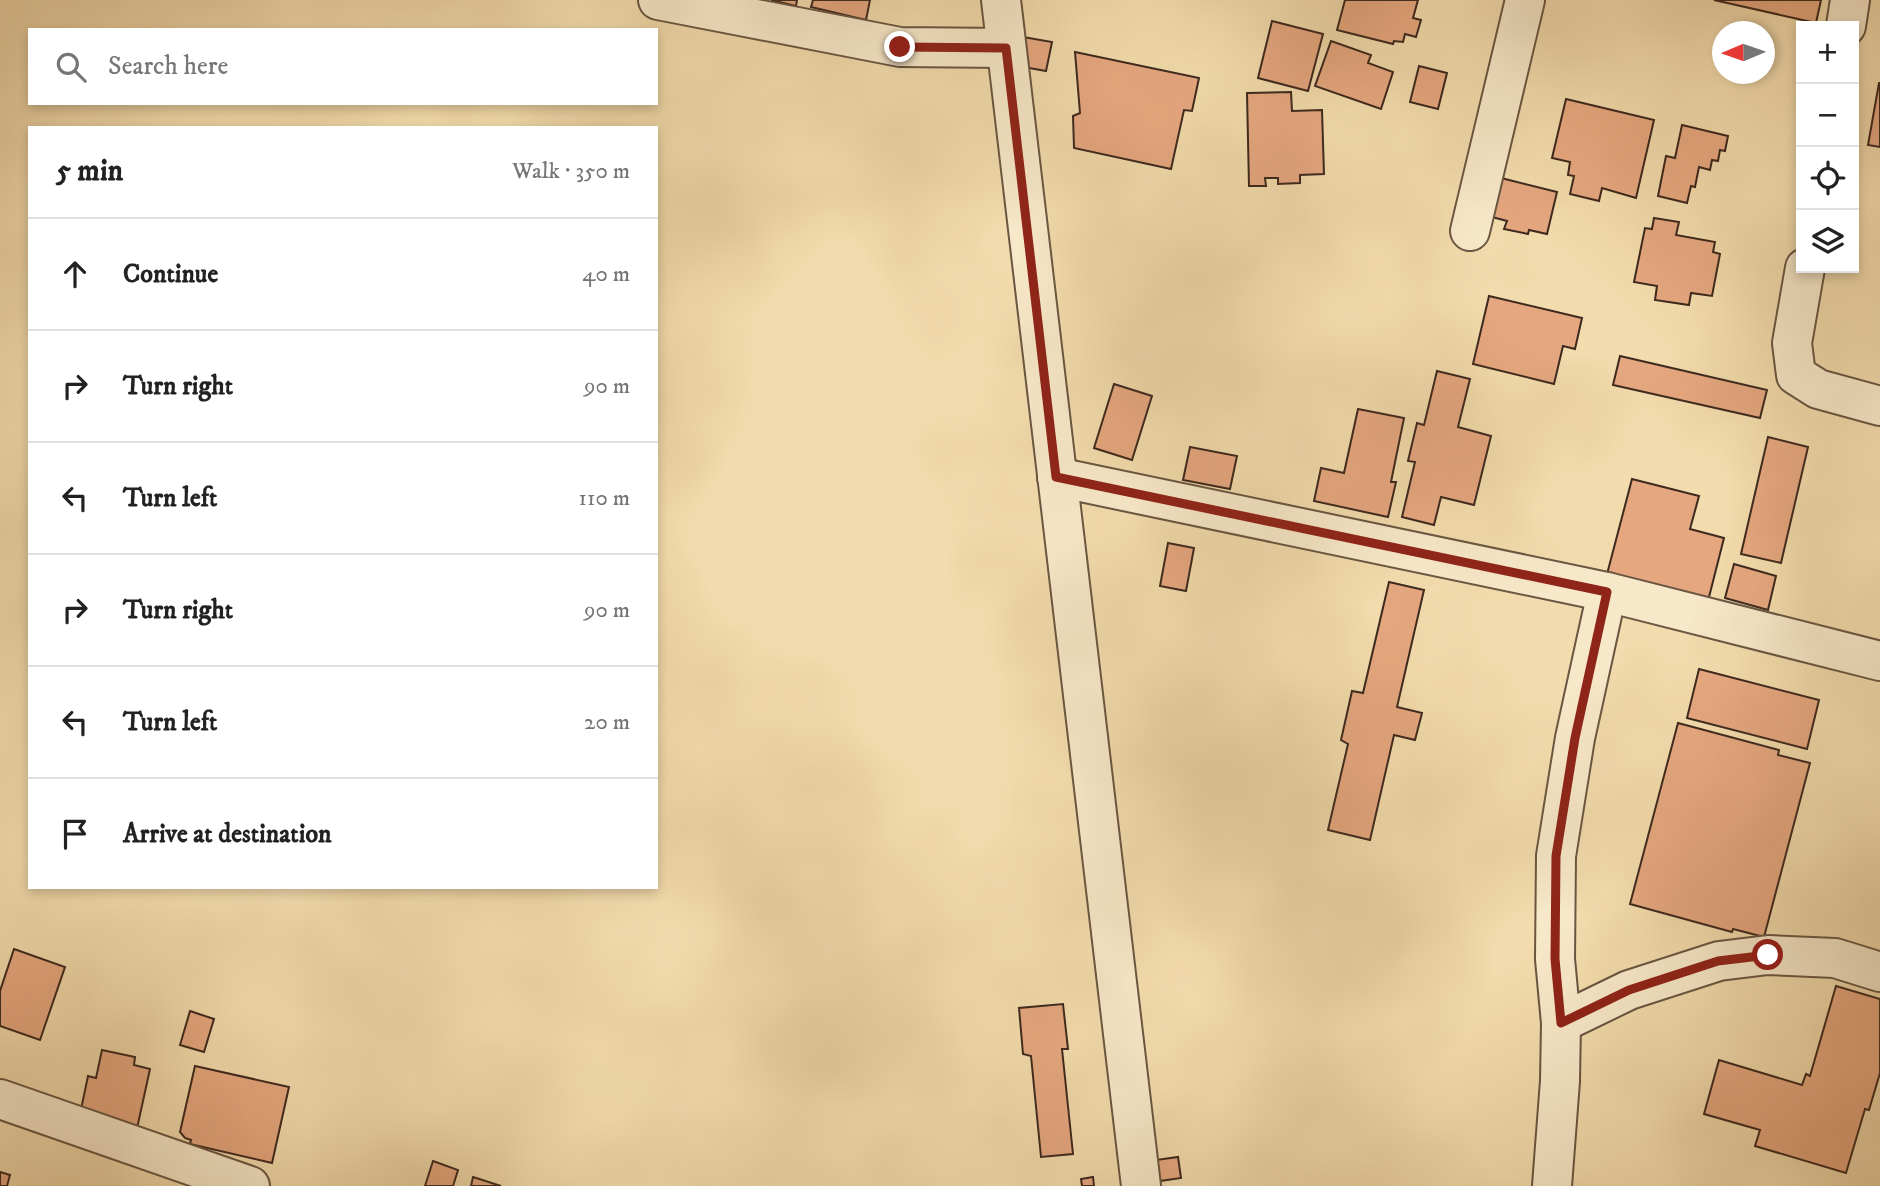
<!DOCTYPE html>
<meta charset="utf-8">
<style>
body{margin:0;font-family:"IM FELL DW Pica",serif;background:#f6f6f6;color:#222}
.controls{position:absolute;right:21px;top:21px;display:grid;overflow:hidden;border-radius:0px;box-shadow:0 4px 10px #0003}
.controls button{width:63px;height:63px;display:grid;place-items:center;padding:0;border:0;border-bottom:2px solid #e0e0e0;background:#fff;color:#222;font:35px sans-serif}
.compass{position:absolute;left:1712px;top:21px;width:63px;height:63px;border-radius:50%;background:#fff;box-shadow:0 4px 10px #0003;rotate:268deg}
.stop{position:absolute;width:21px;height:21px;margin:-16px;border:5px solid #8f2418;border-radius:50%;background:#fff}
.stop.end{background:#8f2418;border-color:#fff;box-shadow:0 2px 7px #0008}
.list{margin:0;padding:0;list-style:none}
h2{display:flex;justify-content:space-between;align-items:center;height:91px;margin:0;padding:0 28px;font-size:30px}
h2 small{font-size:23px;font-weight:400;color:#767676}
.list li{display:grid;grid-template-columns:46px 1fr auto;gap:21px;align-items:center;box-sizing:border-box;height:112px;padding:0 28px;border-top:2px solid #e0e0e0}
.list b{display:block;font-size:26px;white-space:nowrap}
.list em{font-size:23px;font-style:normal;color:#767676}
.icon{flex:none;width:38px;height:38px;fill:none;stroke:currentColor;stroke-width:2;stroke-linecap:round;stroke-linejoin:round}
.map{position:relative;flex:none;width:1880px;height:1186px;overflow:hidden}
.search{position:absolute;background:#fff;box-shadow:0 4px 10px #0003;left:28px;top:28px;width:630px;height:77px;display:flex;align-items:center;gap:18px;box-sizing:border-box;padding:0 24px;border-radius:0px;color:#767676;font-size:26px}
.panel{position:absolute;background:#fff;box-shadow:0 4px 10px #0003;left:28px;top:126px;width:630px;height:763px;border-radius:0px}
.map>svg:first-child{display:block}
.building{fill:#e5a77f;stroke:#3d291e;stroke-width:2}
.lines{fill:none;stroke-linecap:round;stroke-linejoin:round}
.minor-casing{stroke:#6a5642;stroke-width:42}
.minor{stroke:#f7e8c9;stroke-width:38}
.route{stroke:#8f2418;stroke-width:9}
</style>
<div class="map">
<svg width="1880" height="1186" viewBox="0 0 1880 1186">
<rect width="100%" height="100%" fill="#f2dbac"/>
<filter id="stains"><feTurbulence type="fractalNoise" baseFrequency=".00286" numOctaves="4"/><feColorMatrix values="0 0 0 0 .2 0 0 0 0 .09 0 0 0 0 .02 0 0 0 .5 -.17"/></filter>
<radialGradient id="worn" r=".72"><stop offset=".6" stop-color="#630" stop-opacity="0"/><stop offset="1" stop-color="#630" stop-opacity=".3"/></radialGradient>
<g class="building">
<path d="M771,0H797L796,6Z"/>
<path d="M813,0H870L866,20L811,7Z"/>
<path d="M1345,0H1418L1413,18L1421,20L1416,37L1405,34L1403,42L1394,41L1393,44L1337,30Z"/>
<path d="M1714,0H1821L1816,23Z"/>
<path d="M1272,21L1323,34L1308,91L1258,78Z"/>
<path d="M1023,37L1052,42L1046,71L1018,66Z"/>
<path d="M1331,41L1371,55L1368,63L1393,72L1381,109L1315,86Z"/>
<path d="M1075,52L1199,78L1192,111L1184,110L1171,169L1074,148L1073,116L1080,113Z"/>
<path d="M1419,66L1447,73L1438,109L1410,102Z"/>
<path d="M1879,83H1880V147L1868,145Z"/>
<path d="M1291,92L1292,111L1322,110L1324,174L1300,175V183L1278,184V178H1265L1266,186H1249L1247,93Z"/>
<path d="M1566,99L1654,120L1636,198L1602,188L1599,201L1570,194L1574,176L1568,175L1570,162L1552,158Z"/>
<path d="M1682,125L1728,136L1725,151L1720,150L1718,161L1712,160L1710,170L1699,167L1695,187L1691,186L1687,203L1658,196L1666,156L1675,158Z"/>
<path d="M1501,178L1557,192L1547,234L1529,230L1528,234L1504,229L1507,221L1492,217Z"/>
<path d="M1654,218L1679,222L1676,235L1715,242L1713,252L1720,254L1712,296L1691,293L1689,305L1655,300L1657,286L1634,282L1645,228L1652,229Z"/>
<path d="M1489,296L1582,318L1575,349L1563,346L1554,384L1473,364Z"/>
<path d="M1620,356L1767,390L1760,418L1613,385Z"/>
<path d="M1437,371L1470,379L1458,427L1491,436L1474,505L1441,497L1434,525L1402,517L1415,462L1408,461L1417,423L1424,425Z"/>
<path d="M1114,384L1152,396L1132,460L1094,448Z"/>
<path d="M1358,409L1404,418L1391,482H1396L1388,517L1314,501L1321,468L1344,473Z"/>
<path d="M1768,437L1808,447L1781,563L1741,554Z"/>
<path d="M1190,447L1237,456L1230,489L1183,480Z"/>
<path d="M1632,479L1699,496L1690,529L1724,538L1708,601L1606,578Z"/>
<path d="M1168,543L1194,548L1186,591L1160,586Z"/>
<path d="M1734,564L1776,576L1768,610L1725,598Z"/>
<path d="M1389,582L1424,590L1397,707L1422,713L1415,740L1394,735L1370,840L1328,830L1348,744L1341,740L1352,691L1363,693Z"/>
<path d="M1699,669L1819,700L1807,749L1687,718Z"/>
<path d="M1678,723L1779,750L1778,755L1810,763L1764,937L1733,929L1732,932L1630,904Z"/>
<path d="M14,949L65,967L40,1040L0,1026V991Z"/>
<path d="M1836,986L1880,999V1073L1869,1110L1865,1109L1846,1173L1755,1146L1760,1130L1704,1114L1719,1060L1802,1085L1806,1074L1810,1076Z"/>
<path d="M1063,1004L1068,1049H1062L1073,1154L1041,1157L1031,1056L1023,1054L1019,1008Z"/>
<path d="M190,1011L214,1019L204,1052L180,1045Z"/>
<path d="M102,1050L135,1057L134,1065L150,1069L136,1133L79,1119L88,1076L96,1078Z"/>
<path d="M195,1066L289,1087L272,1163L190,1144L191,1140L185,1138L180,1132Z"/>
<path d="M1178,1157L1181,1178L1153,1182L1149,1161Z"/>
<path d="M433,1161L458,1170L453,1186H425Z"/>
<path d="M0,1172L10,1175L7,1186H0Z"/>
<path d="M473,1177L501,1186H471Z"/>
<path d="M1093,1177L1094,1186H1082L1081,1179Z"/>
</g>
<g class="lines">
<defs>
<g id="minor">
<path d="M658,0L900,47L1006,48"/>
<path d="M1001,0L1141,1186"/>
<path d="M1846,26L1850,0"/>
<path d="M1470,231L1525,0"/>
<path d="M1805,268L1792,343L1796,375L1818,389L1880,406"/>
<path d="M1057,477L1607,592L1880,661"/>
<path d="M1561,1023L1629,990L1719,961L1768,955L1835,958L1880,972"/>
<path d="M0,1099L250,1186"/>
<path d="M1552,1186L1560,1081L1561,1023L1555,959L1556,856L1575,738L1607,592"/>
</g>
</defs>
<use href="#minor" class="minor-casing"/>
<use href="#minor" class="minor"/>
</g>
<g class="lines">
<path class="route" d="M900,47L1006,48L1056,477L1607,592L1575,738L1556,856L1555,959L1561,1023L1629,990L1718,961L1768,955"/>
</g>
<rect width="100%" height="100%" filter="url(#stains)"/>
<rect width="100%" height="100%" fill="url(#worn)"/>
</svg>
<div class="controls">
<button>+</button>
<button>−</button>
<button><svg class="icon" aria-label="locate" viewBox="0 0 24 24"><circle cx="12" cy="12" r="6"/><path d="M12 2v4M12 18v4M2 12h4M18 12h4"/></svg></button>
<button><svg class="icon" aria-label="layers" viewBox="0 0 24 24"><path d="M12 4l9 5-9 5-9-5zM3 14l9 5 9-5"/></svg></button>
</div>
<svg class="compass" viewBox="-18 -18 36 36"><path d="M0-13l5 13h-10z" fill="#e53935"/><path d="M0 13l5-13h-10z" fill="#767676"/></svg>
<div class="stop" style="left:1768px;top:955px"></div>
<div class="stop end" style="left:900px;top:47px"></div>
<div class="search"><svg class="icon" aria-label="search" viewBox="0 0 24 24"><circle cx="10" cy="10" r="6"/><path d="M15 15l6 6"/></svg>Search here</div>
<section class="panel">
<h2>5 min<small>Walk · 350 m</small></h2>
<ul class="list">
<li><svg class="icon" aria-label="ahead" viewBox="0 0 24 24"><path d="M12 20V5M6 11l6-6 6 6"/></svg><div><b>Continue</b></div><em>40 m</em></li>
<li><svg class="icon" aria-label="right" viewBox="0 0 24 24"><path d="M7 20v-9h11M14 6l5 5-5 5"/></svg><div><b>Turn right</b></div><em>90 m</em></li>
<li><svg class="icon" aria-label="left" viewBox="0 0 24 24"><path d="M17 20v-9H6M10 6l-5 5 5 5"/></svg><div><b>Turn left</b></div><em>110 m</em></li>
<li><svg class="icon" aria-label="right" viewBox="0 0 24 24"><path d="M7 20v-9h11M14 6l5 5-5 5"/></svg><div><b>Turn right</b></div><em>90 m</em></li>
<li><svg class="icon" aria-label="left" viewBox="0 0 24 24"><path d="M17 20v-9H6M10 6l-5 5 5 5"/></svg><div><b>Turn left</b></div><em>20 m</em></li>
<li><svg class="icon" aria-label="arrive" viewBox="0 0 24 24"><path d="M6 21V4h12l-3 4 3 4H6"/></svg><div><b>Arrive at destination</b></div></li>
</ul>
</section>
</div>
